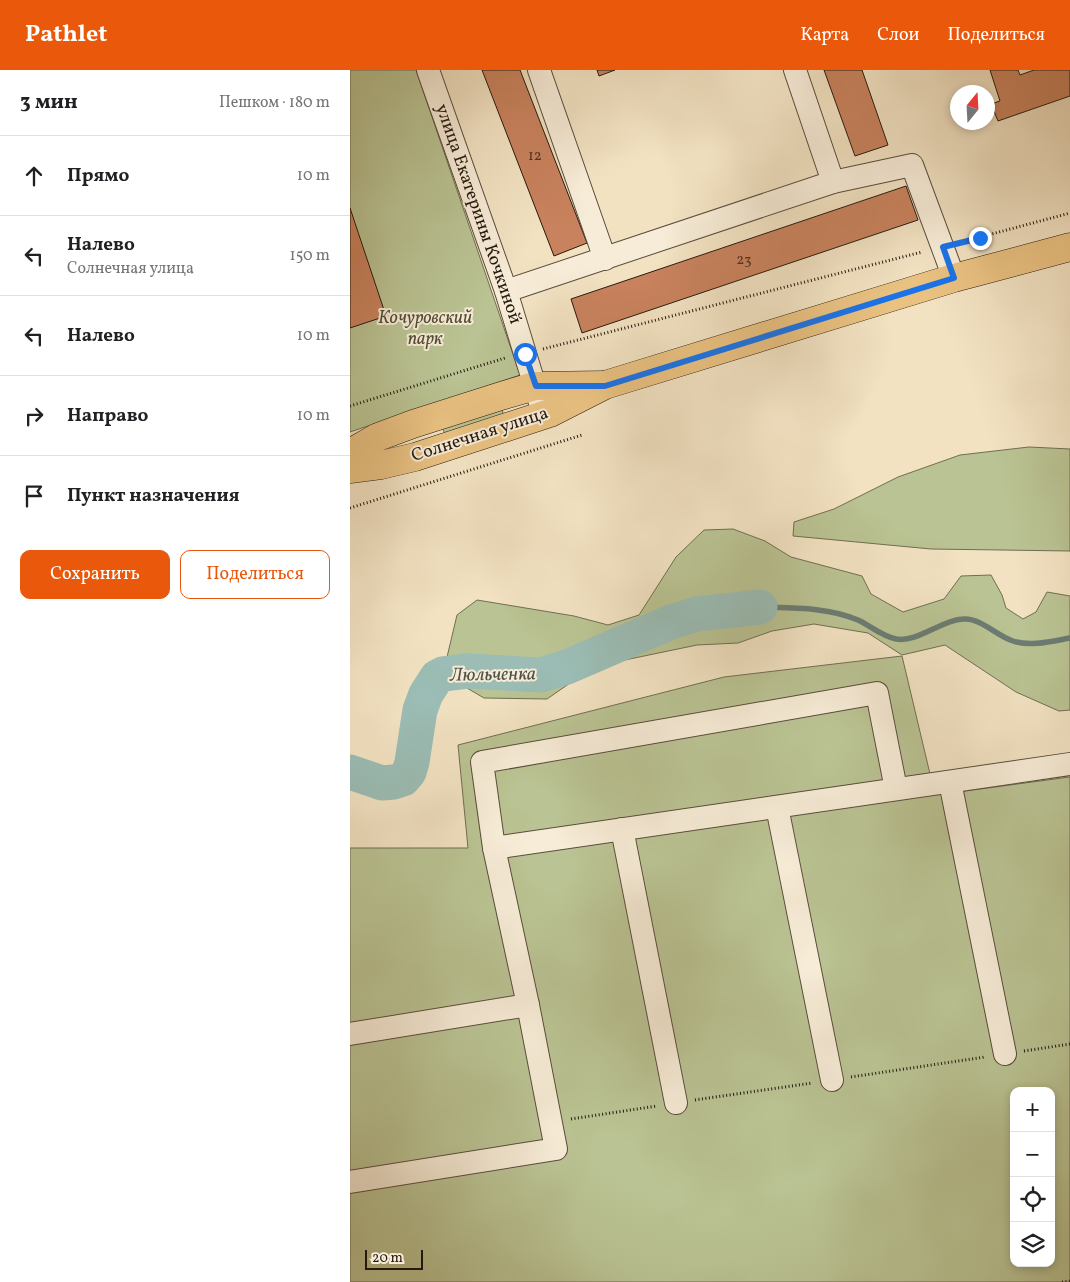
<!DOCTYPE html>
<html lang="ru">
<meta charset="utf-8">
<style>
body{margin:0;font-family:Vollkorn,serif;background:#f2f2f2;color:#202124}
.controls{position:absolute;right:15px;bottom:15px;display:grid;overflow:hidden;border-radius:10px;box-shadow:0 2px 8px #0003}
.controls button{width:45px;height:45px;display:grid;place-items:center;padding:0;border:0;border-bottom:1px solid #e0e0e0;background:#fff;color:#202124;font:25px sans-serif}
.compass{position:absolute;left:600px;top:15px;width:45px;height:45px;border-radius:50%;background:#fff;box-shadow:0 2px 8px #0003;rotate:18deg}
.scale{position:absolute;left:15px;bottom:12px;width:58px;box-sizing:border-box;padding-left:5px;border:2px solid #261a10;border-top:0;font-size:14px;line-height:18px;white-space:nowrap;color:#261a10;-webkit-text-stroke:4px #f7ecd7;paint-order:stroke}
.stop{position:absolute;width:15px;height:15px;margin:-11px;border:4px solid #1a73e8;border-radius:50%;background:#fff}
.stop.end{background:#1a73e8;border-color:#fff;box-shadow:0 1px 5px #0008}
.list{margin:0;padding:0;list-style:none}
h2{display:flex;justify-content:space-between;align-items:center;height:65px;margin:0;padding:0 20px;font-size:21px}
h2 small{font-size:16px;font-weight:400;color:#757577}
.list li{display:grid;grid-template-columns:32px 1fr auto;gap:15px;align-items:center;box-sizing:border-box;height:80px;padding:0 20px;border-top:1px solid #e0e0e0}
.list b{display:block;font-size:19px;white-space:nowrap}
.list p{margin:0;font-size:16px;white-space:nowrap;color:#757577}
.list em{font-size:16px;font-style:normal;color:#757577}
.actions{display:flex;gap:10px;padding:15px 20px}
.actions a{flex:1;padding:11px 0;border:1px solid #ea580c;border-radius:10px;text-align:center;font-size:18px;color:#ea580c}
.actions .main{background:#ea580c;color:#fff}
.icon{flex:none;width:28px;height:28px;fill:none;stroke:currentColor;stroke-width:2;stroke-linecap:round;stroke-linejoin:round}
.map{position:relative;flex:none;width:720px;height:1212px;overflow:hidden}
header{display:flex;align-items:center;gap:30px;box-sizing:border-box;height:70px;padding:0 25px;background:#ea580c;color:#fff}
header strong{font-size:24px}
nav{display:flex;gap:28px;margin-inline-start:auto;font-size:18px}
main{display:flex}
aside{flex:1;background:#fff}
.map>svg:first-child{display:block}
.green{fill:#bac393;stroke:#706e52;fill-rule:evenodd}
.lines{fill:none;stroke-linecap:round;stroke-linejoin:round}
.stream{stroke:#6c7c73;stroke-width:5.5}
.river{stroke:#9bbdb5;stroke-width:35}
.building{fill:#c8825d;stroke:#261a10}
.minor-casing{stroke:#594c3c;stroke-width:24}
.major-casing{stroke:#261a10;stroke-width:29}
.path{stroke:#261a10;stroke-width:3;stroke-dasharray:1 2.5;stroke-linecap:butt}
.minor{stroke:#f7ecd7;stroke-width:22}
.major{stroke:#e9c181;stroke-width:28}
.route{stroke:#1a73e8;stroke-width:6}
.labels{text-anchor:middle;dominant-baseline:central;stroke-width:4;stroke-linejoin:round;paint-order:stroke}
.number-label{font-size:15px;fill:#4e3423}
.street-label{font-size:18px;fill:#261a10;stroke:#f7ecd7}
.park-label{font-size:18px;font-style:italic;fill:#524d37;stroke:#f7ecd7}
.water-label{font-size:19px;font-style:italic;fill:#4f534a;stroke:#f7ecd7}
</style>
<header>
<strong>Pathlet</strong>
<nav><a>Карта</a><a>Слои</a><a>Поделиться</a></nav>
</header>
<main>
<aside>
<h2>3 мин<small>Пешком · 180 m</small></h2>
<ul class="list">
<li><svg class="icon" aria-label="ahead" viewBox="0 0 24 24"><path d="M12 20V5M6 11l6-6 6 6"/></svg><div><b>Прямо</b></div><em>10 m</em></li>
<li><svg class="icon" aria-label="left" viewBox="0 0 24 24"><path d="M17 20v-9H6M10 6l-5 5 5 5"/></svg><div><b>Налево</b><p>Солнечная улица</p></div><em>150 m</em></li>
<li><svg class="icon" aria-label="left" viewBox="0 0 24 24"><path d="M17 20v-9H6M10 6l-5 5 5 5"/></svg><div><b>Налево</b></div><em>10 m</em></li>
<li><svg class="icon" aria-label="right" viewBox="0 0 24 24"><path d="M7 20v-9h11M14 6l5 5-5 5"/></svg><div><b>Направо</b></div><em>10 m</em></li>
<li><svg class="icon" aria-label="arrive" viewBox="0 0 24 24"><path d="M6 21V4h12l-3 4 3 4H6"/></svg><div><b>Пункт назначения</b></div></li>
</ul>
<div class="actions"><a class="main">Сохранить</a><a>Поделиться</a></div>
</aside>
<div class="map">
<svg width="720" height="1212" viewBox="0 0 720 1212">
<rect width="100%" height="100%" fill="#f2e2c2"/>
<filter id="stains"><feTurbulence type="fractalNoise" baseFrequency=".004" numOctaves="4"/><feColorMatrix values="0 0 0 0 .2 0 0 0 0 .09 0 0 0 0 .02 0 0 0 .5 -.17"/></filter>
<radialGradient id="worn" r=".72"><stop offset=".6" stop-color="#630" stop-opacity="0"/><stop offset="1" stop-color="#630" stop-opacity=".3"/></radialGradient>
<g class="green">
<path d="M0,0H66L170,305L0,362Z"/>
<path d="M150,334L155,349L96,365L92,358Z"/>
<path d="M679,377L720,379V481L581,479L443,466L444,452L484,439L548,407L610,385Z"/>
<path d="M383,459L415,471L441,487L512,506L521,524L553,542L594,529L611,506L641,505L652,525L656,538L673,549L686,542L697,522L720,526V640L709,641L666,622L595,575L552,585L518,563L464,554L422,561L388,573L347,575L270,591L236,602L197,629L134,628L93,604L107,545L127,530L224,546L258,555L289,545L326,487L354,460Z"/>
<path d="M552,586L585,725L720,707V1212H0V778H118L108,675L374,607ZM664,1021H701V1193H664Z"/>
</g>
<g class="lines">
<path class="stream" d="M410,537C442,538 478,537 508,550C521,556 531,566 546,569C568,573 592,549 615,549C632,549 647,566 663,571C680,577 703,571 720,568"/>
<path class="river" d="M0,702L32,713L44,712L53,709L59,702L62,692L70,640L76,624L87,607L93,604L118,601L191,605L217,597L321,552L347,544L410,537"/>
</g>
<g class="building">
<path d="M132,0H170L237,173L204,186Z"/>
<path d="M247,0H265L249,6Z"/>
<path d="M474,0H512L538,75L505,86Z"/>
<path d="M640,0H668L670,5L684,0H720V26L648,51L641,34L650,31Z"/>
<path d="M556,116L568,150L232,263L221,229Z"/>
<path d="M0,138L36,246L0,258Z"/>
</g>
<g class="lines">
<defs>
<g id="minor">
<path d="M78,0L156,221L194,346"/>
<path d="M189,0L255,189"/>
<path d="M445,0L483,112"/>
<path d="M156,221L483,112L562,95L604,208"/>
<path d="M600,712L655,984"/>
<path d="M427,737L482,1010"/>
<path d="M272,759L326,1033"/>
<path d="M144,778L132,692L527,623L546,719"/>
<path d="M178,935L144,778L720,694"/>
<path d="M0,964L178,935L206,1079L0,1112"/>
</g>
<g id="major">
<path d="M0,383L28,367L63,354L151,326L185,316L254,315"/>
<path d="M0,399L31,395L65,387L200,343L255,315L604,208L720,177"/>
</g>
</defs>
<use href="#minor" class="minor-casing"/>
<use href="#major" class="major-casing"/>
<g class="path">
<path d="M612,172L720,143"/>
<path d="M193,279L572,182"/>
<path d="M0,336L155,288"/>
<path d="M0,438L232,365"/>
<path d="M674,981L720,974"/>
<path d="M501,1007L635,987"/>
<path d="M345,1030L462,1013"/>
<path d="M221,1049L307,1036"/>
<path d="M712,1212L720,1211"/>
</g>
<use href="#minor" class="minor"/>
<use href="#major" class="major"/>
</g>
<g class="lines">
<path class="route" d="M175,284L186,316H255L604,208L593,177L630,168"/>
</g>
<g class="labels">
<g class="number-label">
<text x="185" y="86">12</text>
<text x="394" y="190">23</text>
</g>
<g class="street-label">
<text transform="translate(128 144) rotate(71)">улица Екатерины Кочкиной</text>
<text transform="translate(130 365) rotate(-18)">Солнечная улица</text>
</g>
<g class="park-label">
<text x="75" y="248">Кочуровский<tspan x="75" dy="21">парк</tspan></text>
</g>
<g class="water-label">
<text transform="translate(143 605) rotate(-1)">Люльченка</text>
</g>
</g>
<rect width="100%" height="100%" filter="url(#stains)"/>
<rect width="100%" height="100%" fill="url(#worn)"/>
</svg>
<div class="controls">
<button>+</button>
<button>−</button>
<button><svg class="icon" aria-label="locate" viewBox="0 0 24 24"><circle cx="12" cy="12" r="6"/><path d="M12 2v4M12 18v4M2 12h4M18 12h4"/></svg></button>
<button><svg class="icon" aria-label="layers" viewBox="0 0 24 24"><path d="M12 4l9 5-9 5-9-5zM3 14l9 5 9-5"/></svg></button>
</div>
<svg class="compass" viewBox="-18 -18 36 36"><path d="M0-13l5 13h-10z" fill="#e53935"/><path d="M0 13l5-13h-10z" fill="#757577"/></svg>
<div class="scale">20 m</div>
<div class="stop" style="left:175px;top:284px"></div>
<div class="stop end" style="left:630px;top:168px"></div>
</div>
</main>
